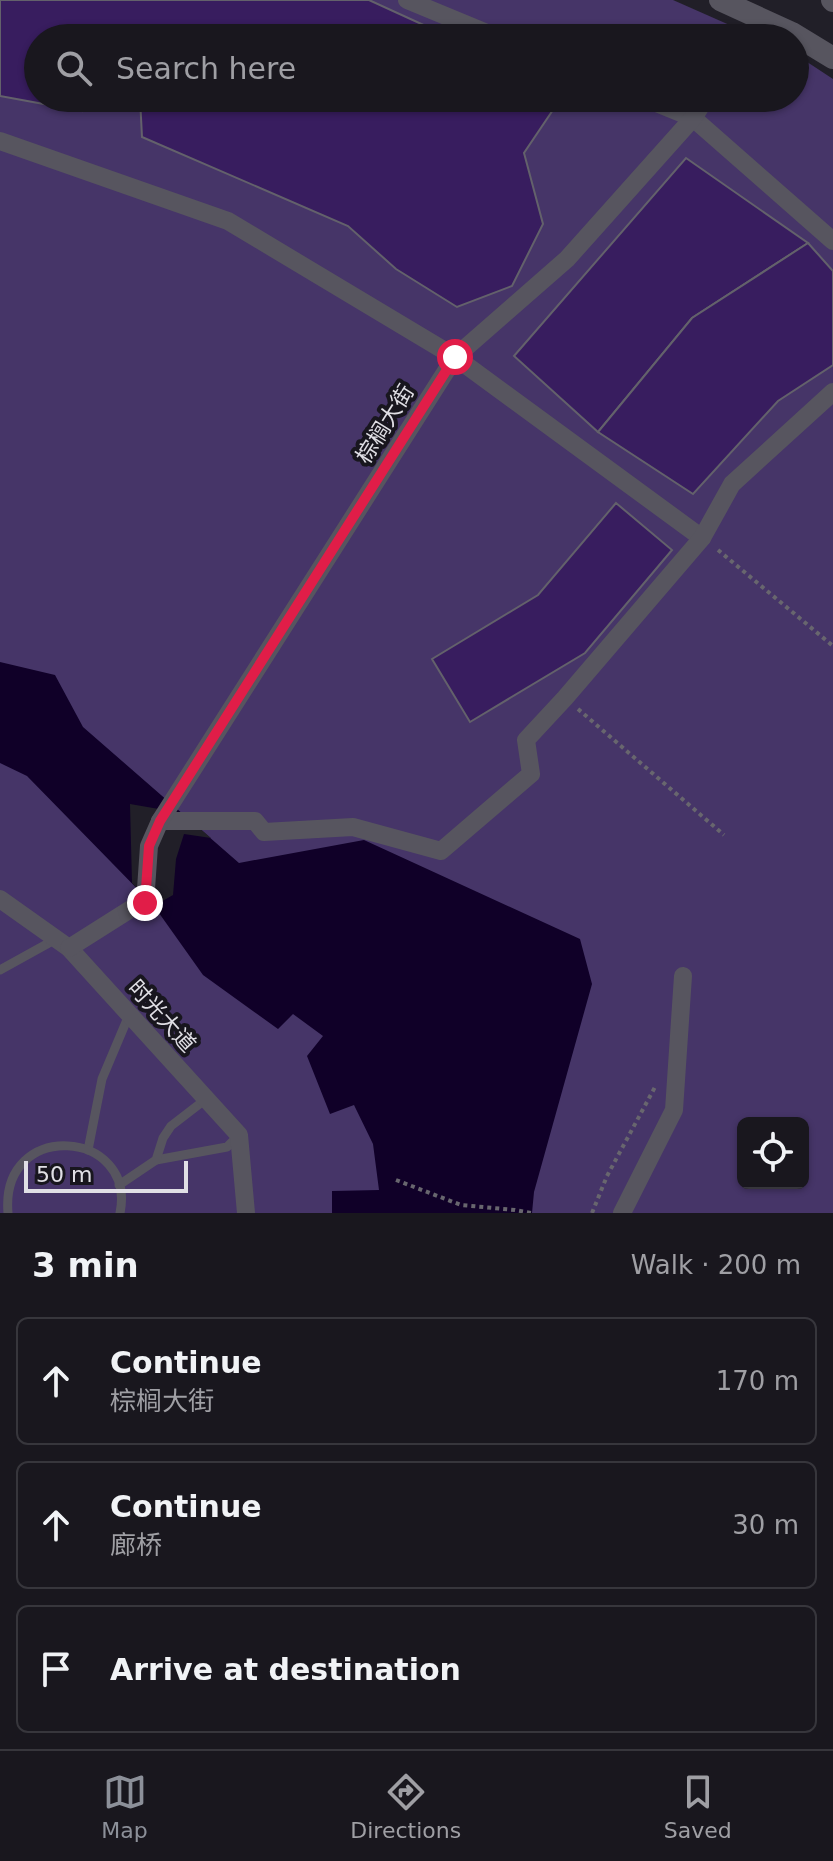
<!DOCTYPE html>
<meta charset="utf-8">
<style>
body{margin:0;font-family:"DejaVu Sans","Noto Sans SC",sans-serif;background:#26242b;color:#f1f3f6}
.controls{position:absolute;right:24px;bottom:24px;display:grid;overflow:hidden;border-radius:12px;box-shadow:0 2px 6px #0004}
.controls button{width:72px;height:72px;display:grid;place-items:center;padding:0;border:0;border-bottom:2px solid #37363c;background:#19171e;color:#f1f3f6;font:40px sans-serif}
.scale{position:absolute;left:24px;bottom:20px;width:164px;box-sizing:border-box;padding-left:8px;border:4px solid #e0dfe5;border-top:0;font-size:22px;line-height:28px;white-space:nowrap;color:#e0dfe5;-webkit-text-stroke:6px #18161e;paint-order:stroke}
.stop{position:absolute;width:24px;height:24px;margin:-18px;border:6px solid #e11d48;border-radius:50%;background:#fff}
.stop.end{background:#e11d48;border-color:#fff;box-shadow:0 2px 8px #0008}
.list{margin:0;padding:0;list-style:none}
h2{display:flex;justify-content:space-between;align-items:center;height:104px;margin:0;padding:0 32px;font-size:34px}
h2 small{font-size:26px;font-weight:400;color:#9f9fa4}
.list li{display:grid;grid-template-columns:52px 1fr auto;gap:24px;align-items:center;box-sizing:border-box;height:128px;margin:0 16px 16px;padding:0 16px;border:2px solid #37363c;border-radius:12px}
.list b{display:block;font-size:30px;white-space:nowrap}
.list p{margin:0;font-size:26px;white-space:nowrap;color:#9f9fa4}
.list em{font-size:26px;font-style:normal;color:#9f9fa4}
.icon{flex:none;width:44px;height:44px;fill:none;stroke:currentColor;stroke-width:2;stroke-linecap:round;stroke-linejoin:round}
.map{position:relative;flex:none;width:833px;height:1213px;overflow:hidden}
.search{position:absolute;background:#19171e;box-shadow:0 2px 6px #0004;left:24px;right:24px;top:24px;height:88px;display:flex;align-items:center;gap:20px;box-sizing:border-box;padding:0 28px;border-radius:44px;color:#9f9fa4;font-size:30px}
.sheet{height:536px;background:#19171e}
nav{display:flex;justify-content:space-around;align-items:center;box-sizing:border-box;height:112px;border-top:2px solid #37363c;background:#19171e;font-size:22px;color:#9f9fa4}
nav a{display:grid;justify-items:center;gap:4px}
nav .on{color:#8c9099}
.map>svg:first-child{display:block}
.green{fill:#463568;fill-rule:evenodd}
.water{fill:#100028}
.pier{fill:#211f28}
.building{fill:#381d5f;stroke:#63616b;stroke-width:2}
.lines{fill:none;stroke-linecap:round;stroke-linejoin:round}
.path{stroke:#68666e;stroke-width:4;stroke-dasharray:4 4;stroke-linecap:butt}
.service{stroke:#57555f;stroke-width:9}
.minor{stroke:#57555f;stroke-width:18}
.tertiary{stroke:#57555f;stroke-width:22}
.route{stroke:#e11d48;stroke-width:10}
.labels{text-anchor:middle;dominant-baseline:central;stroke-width:8;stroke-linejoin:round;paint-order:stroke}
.street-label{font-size:22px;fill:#e0dfe5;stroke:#18161e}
</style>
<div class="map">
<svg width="833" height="1213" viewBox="0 0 833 1213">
<rect width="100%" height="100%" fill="#211f28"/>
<path class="green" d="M0,0H673L759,38H38V98H795V54L833,79V1213H0ZM743,1123H803V1183H743Z"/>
<path class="water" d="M0,662L55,675L83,727L239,863L364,840L580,939L592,984L534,1192L532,1213H332V1191L379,1190L373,1144L354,1105L330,1114L307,1056L323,1036L293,1014L278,1029L203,975L154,906L27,776L0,763Z"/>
<path class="pier" d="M130,804L182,813L211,838L184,834L176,859L173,895L154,906L132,883Z"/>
<g class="building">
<path d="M0,0H369L452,38H38V98H84L82,111L0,96Z"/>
<path d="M140,98H561L524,153L543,224L512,286L457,307L396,269L348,226L142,137Z"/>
<path d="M686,158L808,243L692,318L598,432L514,356Z"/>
<path d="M808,243L833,271V365L778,401L693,494L598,432L692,318Z"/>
<path d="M616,503L672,550L585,653L470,722L432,659L538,595Z"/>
</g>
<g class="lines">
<g class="path">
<path d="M718,550L833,646"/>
<path d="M578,709L724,835"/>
<path d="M396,1180L461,1205L515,1210L531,1213"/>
<path d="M592,1213L607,1176L655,1087"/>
</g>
<g class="service">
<path d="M0,970L56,939"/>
<path d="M88,1150L102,1079L129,1015"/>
<path d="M156,1160L227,1147L239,1135"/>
<path d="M119,1185L156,1160L163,1138L171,1126L206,1099"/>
<path d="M8,1213C0,1118 137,1129 120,1213"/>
</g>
<g class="minor">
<path d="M407,0L499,38"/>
<path d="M747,38L761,18"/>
<path d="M644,98L693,118L833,241"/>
<path d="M0,141L228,221L455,357L702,538"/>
<path d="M160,821H255L264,832L353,827L441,851L531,774L526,740L565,698L702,538L732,484L833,392"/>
<path d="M0,899L69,948L239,1135L246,1213"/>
<path d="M69,948L137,905L145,903L149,846L160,821L455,357L567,259L693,118L706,98"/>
<path d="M622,1213L674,1110L683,976"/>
</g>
<g class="tertiary">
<path d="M720,0L792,33L833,58"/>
<path d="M832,0L833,1"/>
</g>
</g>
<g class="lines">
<path class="route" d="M145,903L149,846L160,821L455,357"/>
</g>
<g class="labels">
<g class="street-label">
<text transform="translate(385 424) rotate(-58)">棕榈大街</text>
<text transform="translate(162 1016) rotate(48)">时光大道</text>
</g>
</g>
</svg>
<div class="controls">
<button><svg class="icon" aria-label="locate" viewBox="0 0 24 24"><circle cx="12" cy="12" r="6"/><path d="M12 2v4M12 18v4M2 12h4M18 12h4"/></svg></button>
</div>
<div class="scale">50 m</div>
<div class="stop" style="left:455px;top:357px"></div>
<div class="stop end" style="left:145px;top:903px"></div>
<div class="search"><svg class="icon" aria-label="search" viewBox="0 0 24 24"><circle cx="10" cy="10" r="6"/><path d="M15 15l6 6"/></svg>Search here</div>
</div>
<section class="sheet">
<h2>3 min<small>Walk · 200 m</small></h2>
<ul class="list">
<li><svg class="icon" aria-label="ahead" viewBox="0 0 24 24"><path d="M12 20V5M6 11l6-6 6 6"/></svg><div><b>Continue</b><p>棕榈大街</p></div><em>170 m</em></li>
<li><svg class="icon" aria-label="ahead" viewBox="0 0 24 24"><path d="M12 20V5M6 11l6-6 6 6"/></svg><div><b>Continue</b><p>廊桥</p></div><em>30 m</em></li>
<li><svg class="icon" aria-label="arrive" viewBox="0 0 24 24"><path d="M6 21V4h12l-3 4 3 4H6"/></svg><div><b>Arrive at destination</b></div></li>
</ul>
</section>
<nav>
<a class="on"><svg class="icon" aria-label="map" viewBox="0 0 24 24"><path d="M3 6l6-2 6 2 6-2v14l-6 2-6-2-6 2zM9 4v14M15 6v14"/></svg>Map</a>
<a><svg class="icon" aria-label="directions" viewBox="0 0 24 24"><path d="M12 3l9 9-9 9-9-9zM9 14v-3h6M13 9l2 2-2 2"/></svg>Directions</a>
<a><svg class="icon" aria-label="saved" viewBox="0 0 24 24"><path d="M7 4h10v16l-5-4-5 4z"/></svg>Saved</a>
</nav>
